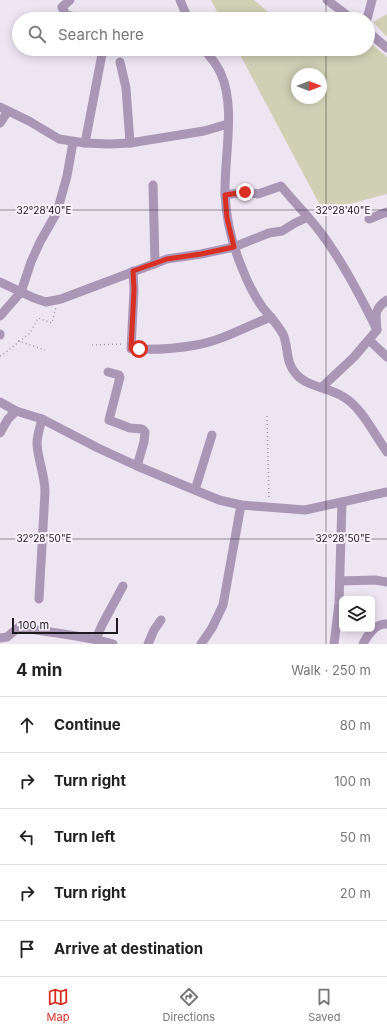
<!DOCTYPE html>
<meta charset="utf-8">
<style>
body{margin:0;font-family:Inter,sans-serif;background:#f2f2f2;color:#222}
.controls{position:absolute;right:12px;bottom:12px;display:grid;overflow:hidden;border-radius:6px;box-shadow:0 2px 10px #0003}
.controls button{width:36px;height:36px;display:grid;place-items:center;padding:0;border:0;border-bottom:1px solid #e0e0e0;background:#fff;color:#222;font:20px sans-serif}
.compass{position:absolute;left:291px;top:68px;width:36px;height:36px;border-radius:50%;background:#fff;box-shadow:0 2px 10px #0003;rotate:90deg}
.scale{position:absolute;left:12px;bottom:10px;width:106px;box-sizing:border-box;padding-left:4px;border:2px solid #1d1a1f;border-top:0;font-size:11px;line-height:14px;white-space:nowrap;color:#1d1a1f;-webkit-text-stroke:3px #faf3fe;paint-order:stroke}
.stop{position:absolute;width:12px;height:12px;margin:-9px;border:3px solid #d93025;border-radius:50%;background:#fff}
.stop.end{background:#d93025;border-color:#fff;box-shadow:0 1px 4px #0008}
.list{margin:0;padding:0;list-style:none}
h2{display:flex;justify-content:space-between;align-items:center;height:52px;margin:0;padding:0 16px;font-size:17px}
h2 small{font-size:13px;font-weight:400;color:#767676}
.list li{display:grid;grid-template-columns:26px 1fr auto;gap:12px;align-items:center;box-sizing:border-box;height:56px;padding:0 16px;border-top:1px solid #e0e0e0}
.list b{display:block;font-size:15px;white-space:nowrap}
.list em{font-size:13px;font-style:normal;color:#767676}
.icon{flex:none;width:22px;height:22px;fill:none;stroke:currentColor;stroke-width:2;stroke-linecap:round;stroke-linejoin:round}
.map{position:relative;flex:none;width:387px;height:644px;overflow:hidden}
.search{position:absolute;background:#fff;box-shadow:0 2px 10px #0003;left:12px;right:12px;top:12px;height:44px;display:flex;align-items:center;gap:10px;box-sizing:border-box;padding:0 14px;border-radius:22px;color:#767676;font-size:15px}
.sheet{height:332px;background:#fff}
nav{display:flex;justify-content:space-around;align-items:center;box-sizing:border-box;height:56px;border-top:1px solid #e0e0e0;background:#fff;font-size:11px;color:#767676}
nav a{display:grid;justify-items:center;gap:2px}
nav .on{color:#d93025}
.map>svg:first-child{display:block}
.green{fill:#d0d0b5;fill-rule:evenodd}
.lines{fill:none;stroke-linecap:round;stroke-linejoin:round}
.path{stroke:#a099a4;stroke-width:1.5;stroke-dasharray:1 3;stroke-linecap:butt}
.minor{stroke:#aa96b5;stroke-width:9}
.route{stroke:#d93025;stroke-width:5}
.ticks{fill:none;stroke:#1d1a1f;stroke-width:1;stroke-opacity:0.45}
.ticks-label{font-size:10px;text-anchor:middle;fill:#1d1a1f;stroke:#faf3fe;stroke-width:4;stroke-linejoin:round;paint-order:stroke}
</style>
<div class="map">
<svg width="387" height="644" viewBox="0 0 387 644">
<rect width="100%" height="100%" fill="#eee5f3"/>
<g class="green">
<path d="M211,0H254L277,19H221Z"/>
<path d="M387,14V37L373,22Z"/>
<path d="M368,41L387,57V194L323,211L237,49H312L315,51L321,49H368ZM297,74H321V98H297Z"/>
</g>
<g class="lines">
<g class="path">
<path d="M18,341L45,350"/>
<path d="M92,345L124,344"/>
<path d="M0,356H1L30,333L38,318L52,323L56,307"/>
<path d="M267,416L269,500"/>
</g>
<g class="minor">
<path d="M70,0L62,7L66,15L85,19"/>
<path d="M180,0L188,19"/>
<path d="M327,0L352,19"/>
<path d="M367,19L372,0"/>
<path d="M368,32L387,48"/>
<path d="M204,49C210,57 217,64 221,74C236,107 224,158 225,194C226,219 232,244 242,268C247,281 254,296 263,308C270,316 278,325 283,334C289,348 285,362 296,374C307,387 327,387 342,396C361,406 374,434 387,452"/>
<path d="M120,62L126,88L130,143"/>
<path d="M0,107L29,121L59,139L85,143L110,144L130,143L204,131L228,124"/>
<path d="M0,123L8,111"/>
<path d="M85,143L103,49"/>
<path d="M153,185L155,264"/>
<path d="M225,195L245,192L258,194L281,186C294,202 309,217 321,233C343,262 361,297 377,330"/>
<path d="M369,219L387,212"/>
<path d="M133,271L134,290L131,349C153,350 175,349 196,345C221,341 247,326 271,317"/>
<path d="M0,282L34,298L46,302L61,299L167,259L201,254L234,247L269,233L282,231L295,223L308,217"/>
<path d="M0,316L21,292L31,262L40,242L57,212L67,176L73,142"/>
<path d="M0,335V334"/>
<path d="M369,340L387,357"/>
<path d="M108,372L119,375L120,377L109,420L130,428L142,429L145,432L144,442L137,466"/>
<path d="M322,387L354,357L377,330C376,315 373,310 387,300"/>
<path d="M0,402L16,411L42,419L98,448L137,466L219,500L241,505L305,510L342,502"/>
<path d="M0,433L8,419L16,411"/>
<path d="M195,490L212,435"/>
<path d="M340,581L375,580L387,582"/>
<path d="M39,599L45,492C45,476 38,460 37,444C37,436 40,427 42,419"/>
<path d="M0,638L7,637L19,627C50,633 82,635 113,644"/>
<path d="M96,639L102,625L123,586"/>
<path d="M148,644L154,630L161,620"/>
<path d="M201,644L212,628L223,605L241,505"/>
<path d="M334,644L339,603L342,502L387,492"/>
<path d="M363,644C368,635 375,623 387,624"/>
</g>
</g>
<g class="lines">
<path class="route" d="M139,349H131L134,290L133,271L167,259L201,254L234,247L227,218L225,195L245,192"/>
</g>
<path class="ticks" d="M326,0V19M326,49V644M0,210H387M0,539H387"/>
<g class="ticks-label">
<text x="44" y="214">32°28'40"E</text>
<text x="343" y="214">32°28'40"E</text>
<text x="343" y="542">32°28'50"E</text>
<text x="44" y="542">32°28'50"E</text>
</g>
</svg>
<div class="controls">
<button><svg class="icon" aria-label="layers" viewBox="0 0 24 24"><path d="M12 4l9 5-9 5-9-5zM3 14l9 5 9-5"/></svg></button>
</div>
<svg class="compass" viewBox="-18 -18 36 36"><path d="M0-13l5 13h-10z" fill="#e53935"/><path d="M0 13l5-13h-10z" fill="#767676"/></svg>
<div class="scale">100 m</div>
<div class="stop" style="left:139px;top:349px"></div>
<div class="stop end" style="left:245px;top:192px"></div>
<div class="search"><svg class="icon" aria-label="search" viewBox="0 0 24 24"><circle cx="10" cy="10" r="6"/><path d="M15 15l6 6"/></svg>Search here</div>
</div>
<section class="sheet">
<h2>4 min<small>Walk · 250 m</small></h2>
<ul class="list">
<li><svg class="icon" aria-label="ahead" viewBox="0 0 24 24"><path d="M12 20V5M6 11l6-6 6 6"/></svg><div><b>Continue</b></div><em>80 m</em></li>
<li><svg class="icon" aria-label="right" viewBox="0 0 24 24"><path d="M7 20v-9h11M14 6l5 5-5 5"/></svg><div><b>Turn right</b></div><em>100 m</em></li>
<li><svg class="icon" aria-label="left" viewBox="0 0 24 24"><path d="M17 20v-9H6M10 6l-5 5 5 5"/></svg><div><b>Turn left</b></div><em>50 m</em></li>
<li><svg class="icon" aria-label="right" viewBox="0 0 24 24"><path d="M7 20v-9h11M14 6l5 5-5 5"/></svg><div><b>Turn right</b></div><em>20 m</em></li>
<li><svg class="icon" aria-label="arrive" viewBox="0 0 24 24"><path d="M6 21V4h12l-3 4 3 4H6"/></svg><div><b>Arrive at destination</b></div></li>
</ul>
</section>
<nav>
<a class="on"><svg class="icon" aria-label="map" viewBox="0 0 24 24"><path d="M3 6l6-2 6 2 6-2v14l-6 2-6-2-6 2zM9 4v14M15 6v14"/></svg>Map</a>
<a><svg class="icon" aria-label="directions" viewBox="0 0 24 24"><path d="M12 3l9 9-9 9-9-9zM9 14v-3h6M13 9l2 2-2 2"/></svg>Directions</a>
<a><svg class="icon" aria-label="saved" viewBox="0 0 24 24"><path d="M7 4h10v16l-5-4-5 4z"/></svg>Saved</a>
</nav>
